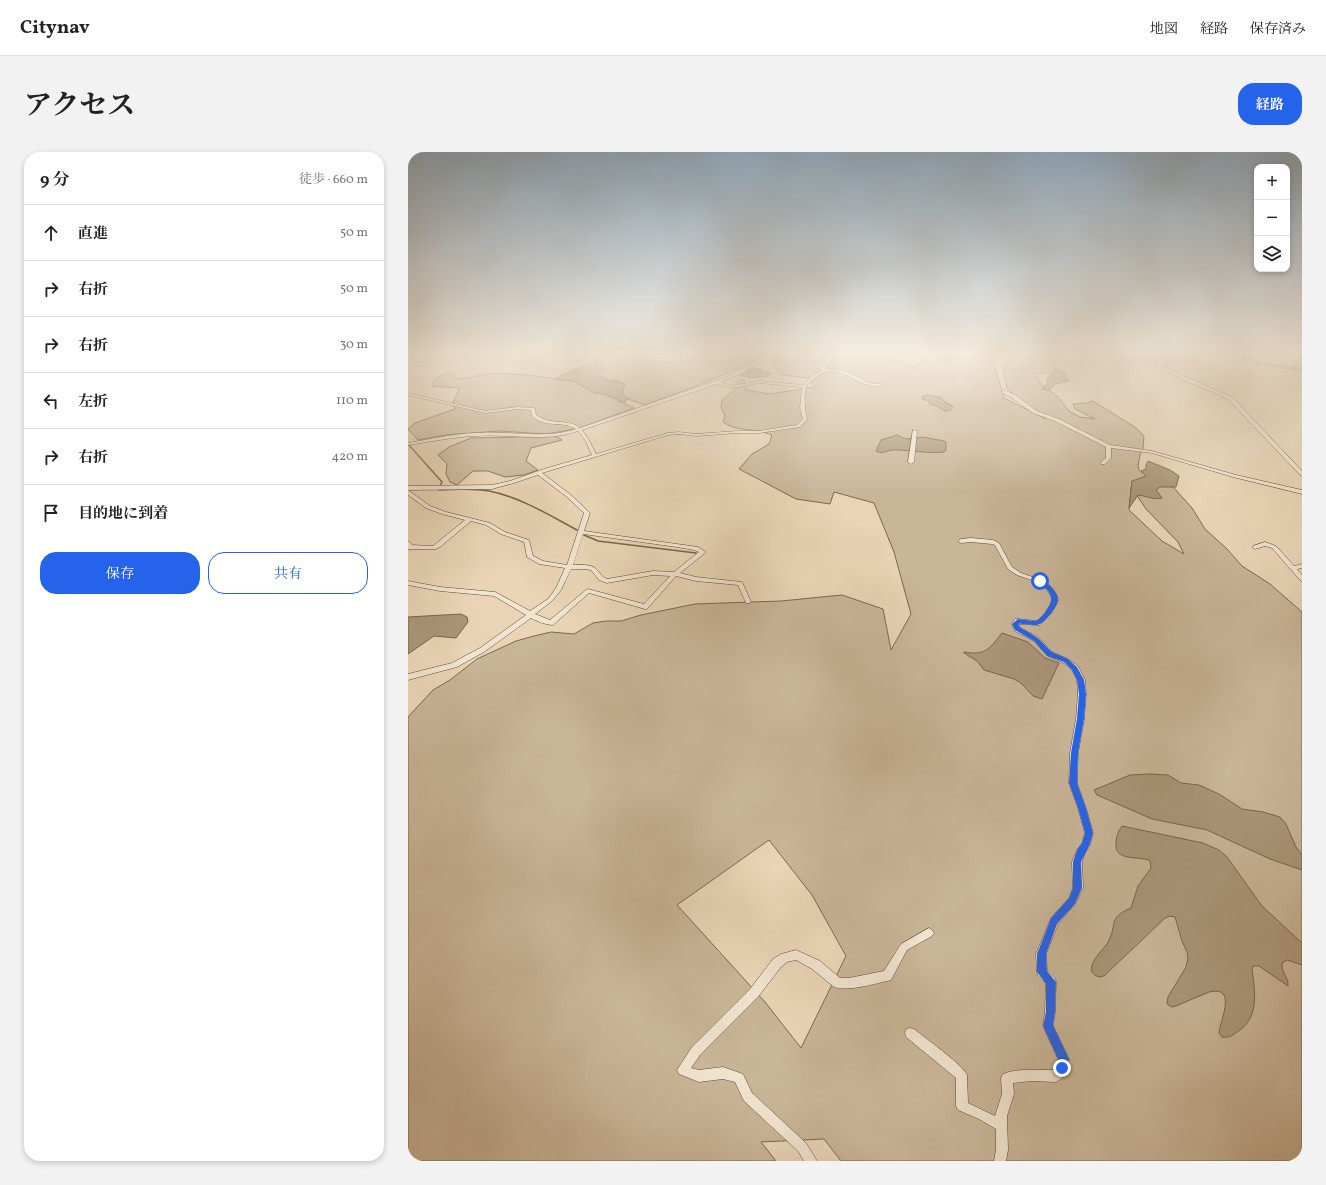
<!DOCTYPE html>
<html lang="ja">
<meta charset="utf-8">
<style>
body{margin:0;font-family:Vollkorn,"Noto Serif JP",serif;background:#f2f2f2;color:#222}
.controls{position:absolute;right:12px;top:12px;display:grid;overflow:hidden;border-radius:8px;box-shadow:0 2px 6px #0003}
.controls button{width:36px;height:36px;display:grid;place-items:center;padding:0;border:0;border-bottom:1px solid #e0e0e0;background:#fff;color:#222;font:20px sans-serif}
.stop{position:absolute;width:12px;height:12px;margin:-9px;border:3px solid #2563eb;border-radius:50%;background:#fff}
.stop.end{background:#2563eb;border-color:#fff;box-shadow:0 1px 4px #0008}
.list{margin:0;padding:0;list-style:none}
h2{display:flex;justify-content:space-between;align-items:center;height:52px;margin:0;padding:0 16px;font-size:17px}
h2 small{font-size:13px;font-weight:400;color:#767676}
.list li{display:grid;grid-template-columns:26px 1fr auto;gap:12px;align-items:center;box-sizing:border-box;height:56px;padding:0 16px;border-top:1px solid #e0e0e0}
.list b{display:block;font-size:15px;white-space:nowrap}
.list em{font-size:13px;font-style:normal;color:#767676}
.actions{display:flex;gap:8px;padding:12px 16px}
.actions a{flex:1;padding:9px 0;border:1px solid #2563eb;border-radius:16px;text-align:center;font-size:14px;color:#2563eb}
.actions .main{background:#2563eb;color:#fff}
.icon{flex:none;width:22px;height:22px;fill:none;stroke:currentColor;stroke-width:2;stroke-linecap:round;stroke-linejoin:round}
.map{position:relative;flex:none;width:894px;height:1009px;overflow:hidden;border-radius:16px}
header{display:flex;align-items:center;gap:24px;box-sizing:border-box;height:56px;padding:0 20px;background:#fff;border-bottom:1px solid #e0e0e0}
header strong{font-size:19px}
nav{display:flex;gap:22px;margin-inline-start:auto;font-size:14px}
.intro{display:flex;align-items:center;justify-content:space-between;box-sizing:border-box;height:96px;padding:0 24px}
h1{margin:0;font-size:28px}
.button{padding:10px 18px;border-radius:16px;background:#2563eb;color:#fff;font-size:14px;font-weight:700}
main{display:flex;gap:24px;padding:0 24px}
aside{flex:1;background:#fff;border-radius:16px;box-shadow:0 2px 6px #0003}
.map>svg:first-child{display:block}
.green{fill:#c9b598;stroke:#7c684e;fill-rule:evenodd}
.water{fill:#aa9679;stroke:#79654a}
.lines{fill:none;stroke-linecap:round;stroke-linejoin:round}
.stream{stroke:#79654a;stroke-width:1.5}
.river{fill:#aa9679;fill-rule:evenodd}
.minor-casing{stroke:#5e4a30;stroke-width:1}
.major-casing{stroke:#2f1b03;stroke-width:1}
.minor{fill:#f1e4d0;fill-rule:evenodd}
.major{fill:#e9d5b6;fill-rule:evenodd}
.route{fill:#2563eb}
</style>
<header>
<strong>Citynav</strong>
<nav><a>地図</a><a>経路</a><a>保存済み</a></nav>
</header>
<div class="intro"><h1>アクセス</h1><a class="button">経路</a></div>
<main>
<aside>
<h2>9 分<small>徒歩 · 660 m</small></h2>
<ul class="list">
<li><svg class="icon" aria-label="ahead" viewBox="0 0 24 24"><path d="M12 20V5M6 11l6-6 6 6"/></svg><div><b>直進</b></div><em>50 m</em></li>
<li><svg class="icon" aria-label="right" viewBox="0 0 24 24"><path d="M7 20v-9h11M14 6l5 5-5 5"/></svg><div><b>右折</b></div><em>50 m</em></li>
<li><svg class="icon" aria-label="right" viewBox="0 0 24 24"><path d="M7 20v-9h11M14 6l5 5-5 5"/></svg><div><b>右折</b></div><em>30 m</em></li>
<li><svg class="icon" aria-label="left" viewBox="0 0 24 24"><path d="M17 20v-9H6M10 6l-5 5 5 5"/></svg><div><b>左折</b></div><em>110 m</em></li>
<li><svg class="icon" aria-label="right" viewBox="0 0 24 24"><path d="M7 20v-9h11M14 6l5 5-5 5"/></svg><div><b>右折</b></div><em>420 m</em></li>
<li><svg class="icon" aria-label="arrive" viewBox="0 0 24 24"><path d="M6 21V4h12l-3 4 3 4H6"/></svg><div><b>目的地に到着</b></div></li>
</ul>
<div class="actions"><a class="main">保存</a><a>共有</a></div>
</aside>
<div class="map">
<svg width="894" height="1009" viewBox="0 0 894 1009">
<rect width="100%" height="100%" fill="#e9d5b6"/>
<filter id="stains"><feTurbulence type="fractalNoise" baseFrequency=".005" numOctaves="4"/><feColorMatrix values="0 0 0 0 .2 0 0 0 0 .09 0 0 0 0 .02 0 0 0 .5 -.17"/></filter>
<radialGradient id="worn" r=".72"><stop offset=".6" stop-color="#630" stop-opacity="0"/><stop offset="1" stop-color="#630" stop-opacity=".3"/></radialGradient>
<g class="green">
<path d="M187,199H223C248,224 289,203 318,199C332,197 347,199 361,199L342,211L296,231L237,253L220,247L214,241L217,232L208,228L202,229L191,223L195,218V214L187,210Z"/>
<path d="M363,199H471L474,203L507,216L515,207L584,205L596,246L638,267L607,244L599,236L595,216C598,213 601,209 604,207C615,198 644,202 651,215L648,219L627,222L631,230L650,245L661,259L672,265L687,267L667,257L665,252L679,251L685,249L728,276L736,284L735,296L732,303L730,314L731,318L738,324L752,328L766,336L784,356L797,377L819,397L834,414L862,432L894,460V1009H433L416,987L353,990L368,1009H0V565L25,538L42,528L69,507L108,489L126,484L143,480L166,482L185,471L198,469H213L233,463L287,452L373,449L434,443L475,457L483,498L503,462L486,400L466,351L426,340L422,352L388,347L331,317L344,302L361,292L364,283C349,276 328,280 315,270L317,264L313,255L314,248L328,237L330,227L336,228L338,238L362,242L407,235L399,226L373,223L366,214ZM724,329L729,332L730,345L738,357L770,390L776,402L754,389L721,358ZM361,688L404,743L438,804L393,896L357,850L269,753Z"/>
<path d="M42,221L51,227L87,221L119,223L165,229L187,241L197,242L226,256L172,276L139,282L90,279L38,283L10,288L0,277L7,271L47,257L45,250L52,236L24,234C27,225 33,222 42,221Z"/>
<path d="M148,284L154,288L123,296L118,309L130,318L116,323L97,325L80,319H65L49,333L42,330L38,322L39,312L30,303L41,295L63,286Z"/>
</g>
<g class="water">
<path d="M187,210L195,214V218L191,223C199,231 208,228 217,232L214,241L220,247L216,251L197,242L187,241L165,229L148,227L158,221Z"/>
<path d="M346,216L353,217V219L363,221L360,224C351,225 340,227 331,223Z"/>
<path d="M647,217L655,219L661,229L647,232L641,239L634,237L639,233V227Z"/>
<path d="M520,243L532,245L536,249L544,254L545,256C538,262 535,258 529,254C527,253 524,253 522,252L521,249L514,247L515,244Z"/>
<path d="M489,283L498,287L515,285L536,289L538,290V298L536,300C519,302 503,298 486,298C479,298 475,303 468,299L473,288Z"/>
<path d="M740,309L762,318L771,324L768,335H752L748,338L754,346C745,348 739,344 730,343L721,356L724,329L738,324L733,319L738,317V313Z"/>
<path d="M53,462L59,465L60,470L48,486L26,484L0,502V465Z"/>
<path d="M594,481L620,490L637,506L651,511L634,547L625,544L613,531L606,527L576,518L569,509L556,501V500C578,504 582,496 594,481Z"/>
<path d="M743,622L760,623L773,631L791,633L811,642L834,657L855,660L872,665L878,672L888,695L894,703V718L862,707L799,678L744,667L689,643L686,638L722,623Z"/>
<path d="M714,674L795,691L811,698L819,705L854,754L894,791V813L879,808L874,811C873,820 881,826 880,834L851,814H845L844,817C847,839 852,866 829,880C824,884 820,886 814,885L811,881C812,869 830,833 801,840L768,854L764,855L759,852L760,845L778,815L780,806L779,800L774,789L767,765L762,764L757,766L696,824L691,825C671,818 696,798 700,790C710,772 699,766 723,756L730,734L743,716L742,709L740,708C728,704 707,709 708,692C708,685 710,680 714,674Z"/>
</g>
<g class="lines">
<g class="stream">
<path d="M0,292L34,330L32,334"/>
<path d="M31,338C47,337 65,336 81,339C112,345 141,363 169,378"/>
<path d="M176,383L190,389L288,401"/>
</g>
<path class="river" d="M817,199H825L850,209L894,216V220L847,212Z"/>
<defs>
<g id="minor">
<path d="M116,199H129L127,200L57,206L24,214L0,212V210L24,212L57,204Z"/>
<path d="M223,199C229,198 233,203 240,204L290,199H302L300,200L240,206L231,205Z"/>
<path d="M366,199H372L375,201L376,206L381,209L404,211L413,214L421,205L417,199H421L425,205L417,216L438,219L460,231L473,232L475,233C472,234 470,234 466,234C442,232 427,205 404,229C402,230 400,232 399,233C395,240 397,259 399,267L392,275L351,281H329L288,284L271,282L260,283L134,321L163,343L181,360L182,361L176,379L290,395L298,400L297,401L272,421L288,425L334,430L343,450L342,451H338L330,433L288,429L268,424L239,457H237L181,441L145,473C138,473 129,469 123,466L76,500L49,515L0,528V522L44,511L72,496L118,463L86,444L32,439L0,433V429L32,435L87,440L122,459L140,447L148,436L157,416L131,412L119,405L116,390L93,382L78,373L63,369L32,395L28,397H0V389L2,390L4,393L25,394L57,368L34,362L18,356L0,343V338L22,354L38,360L82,371L97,380L121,388L125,404L135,409L159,413L176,361L159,345L130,323L106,331L84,337L0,338V334L84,333L102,329L136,317L184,303L177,288L170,279C136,291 101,281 67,284C44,285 22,290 0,293V291C22,287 45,282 67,281C100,278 135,288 168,277C154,268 138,277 124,264L123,258L109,257L77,261L0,243V241L77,259L109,255L125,256L127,257L128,263C143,274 160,266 172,276L319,225ZM369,200L371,202L373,208L380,211L403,213L414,218L405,222L395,233L352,229L323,234L313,230C333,223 351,211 369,200ZM352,231L394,235L392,256L395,267L389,273L351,279H329L288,282L271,280L260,281L188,302L181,288L174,278L309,232L323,236ZM175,382L269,395L286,398L291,400L266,420L245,419L199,427C193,425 192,420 187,416C182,412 171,413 165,413ZM163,417H176L183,418L191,428L199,431L245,423L262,424L236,452L180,437L178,438L142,468L127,462L144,449L153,438Z"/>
<path d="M716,199H721L825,246L894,319V324L892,323L821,248L812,243L780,230Z"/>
<path d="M594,239H598L607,243L629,259L651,267L702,293L744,299L828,323L894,338V342L825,325L744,301L703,296V306L697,312H693L692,311L698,306V295L647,269L625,261L603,245L594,241Z"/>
<path d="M505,278L509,279L506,310L503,312L500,310Z"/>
<path d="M563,386L585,388L591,391L604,415L613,421L639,430L651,447L643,462L632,473L610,472L612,476L630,485L644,500L660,507L670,514L677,528L678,542L676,567L670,601L669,631L678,656L685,681L682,693L676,703L674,710L675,736L667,752L650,772L638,802L639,818L647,826L648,830L647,860L645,874L661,907C660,916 657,926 648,930L622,929L605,931L606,942L599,964L600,998L598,1009H586L588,998V977L571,967L550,958L548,954V926L498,885L497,881L498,877L502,876L506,877C517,886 554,912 559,923L560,951L587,964L594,942L593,926L595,922C610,916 629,918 645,918L649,913L650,907L635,874L637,860L638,832L630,824L629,820L628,802L643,766L661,746L665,736L664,710L669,698L674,691L677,681L670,656L661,631L662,601L668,567L670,542L669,528L664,518L656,511L640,504L626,489L607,479L604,472L607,467H609L629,469L639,459L645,447L635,432L609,423L600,417L587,393L584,392L563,390L553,391L550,389L553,387Z"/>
<path d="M857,390L868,394L886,414L894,412V416L889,417L894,423V429L892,428L864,396L857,394L847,397L844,395L845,394Z"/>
<path d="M521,776L524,778L526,781L524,784L499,798L483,828L479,829C465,832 439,840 426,835L404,817L388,808L379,810L373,815L350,845L292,903L283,916L291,918L315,915L335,922L344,941L398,991L409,1009H396L390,999L336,949L327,930L315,927L291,930L271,922L269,918L284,895L342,837L365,807L373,802L388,798L412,809L432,826H441L476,819L493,792Z"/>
</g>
<path id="major" d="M873,199H881L894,202V206Z"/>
</defs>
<use href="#minor" class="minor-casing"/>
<use href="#major" class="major-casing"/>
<use href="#minor" class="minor"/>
<use href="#major" class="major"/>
</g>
<linearGradient id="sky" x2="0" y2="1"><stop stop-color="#8fa8bc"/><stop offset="0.59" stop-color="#f5ecde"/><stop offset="1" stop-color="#f5ecde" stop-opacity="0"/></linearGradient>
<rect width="894" height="340" fill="url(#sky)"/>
<path class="route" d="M632,427C639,430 650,439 650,447C651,453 637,470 632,472C626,475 616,471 610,472L612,475L630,486L644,500L660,507L669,515L676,528L678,542L676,567L670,601L669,631L678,656L685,681L682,692L673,710L674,736L667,752L649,772L638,802L639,819L648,830L647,860L645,873L661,907L658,920L654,921L650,920L649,916L650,907L635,874L638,860V832L629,820V802L643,766L661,746L665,736V710L669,698L674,691L677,681L670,656L661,631L663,601L669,567L671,542L669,528L664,518L656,510L639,504L626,489L607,478L604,472L610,467L628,469C633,466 636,462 639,457C649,444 639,437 629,429Z"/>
<rect width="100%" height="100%" filter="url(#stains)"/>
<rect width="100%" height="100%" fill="url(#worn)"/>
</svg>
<div class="controls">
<button>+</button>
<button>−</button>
<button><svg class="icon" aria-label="layers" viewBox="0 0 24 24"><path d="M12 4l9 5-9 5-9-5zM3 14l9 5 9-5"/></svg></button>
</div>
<div class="stop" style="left:632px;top:429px"></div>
<div class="stop end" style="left:654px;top:916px"></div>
</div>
</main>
